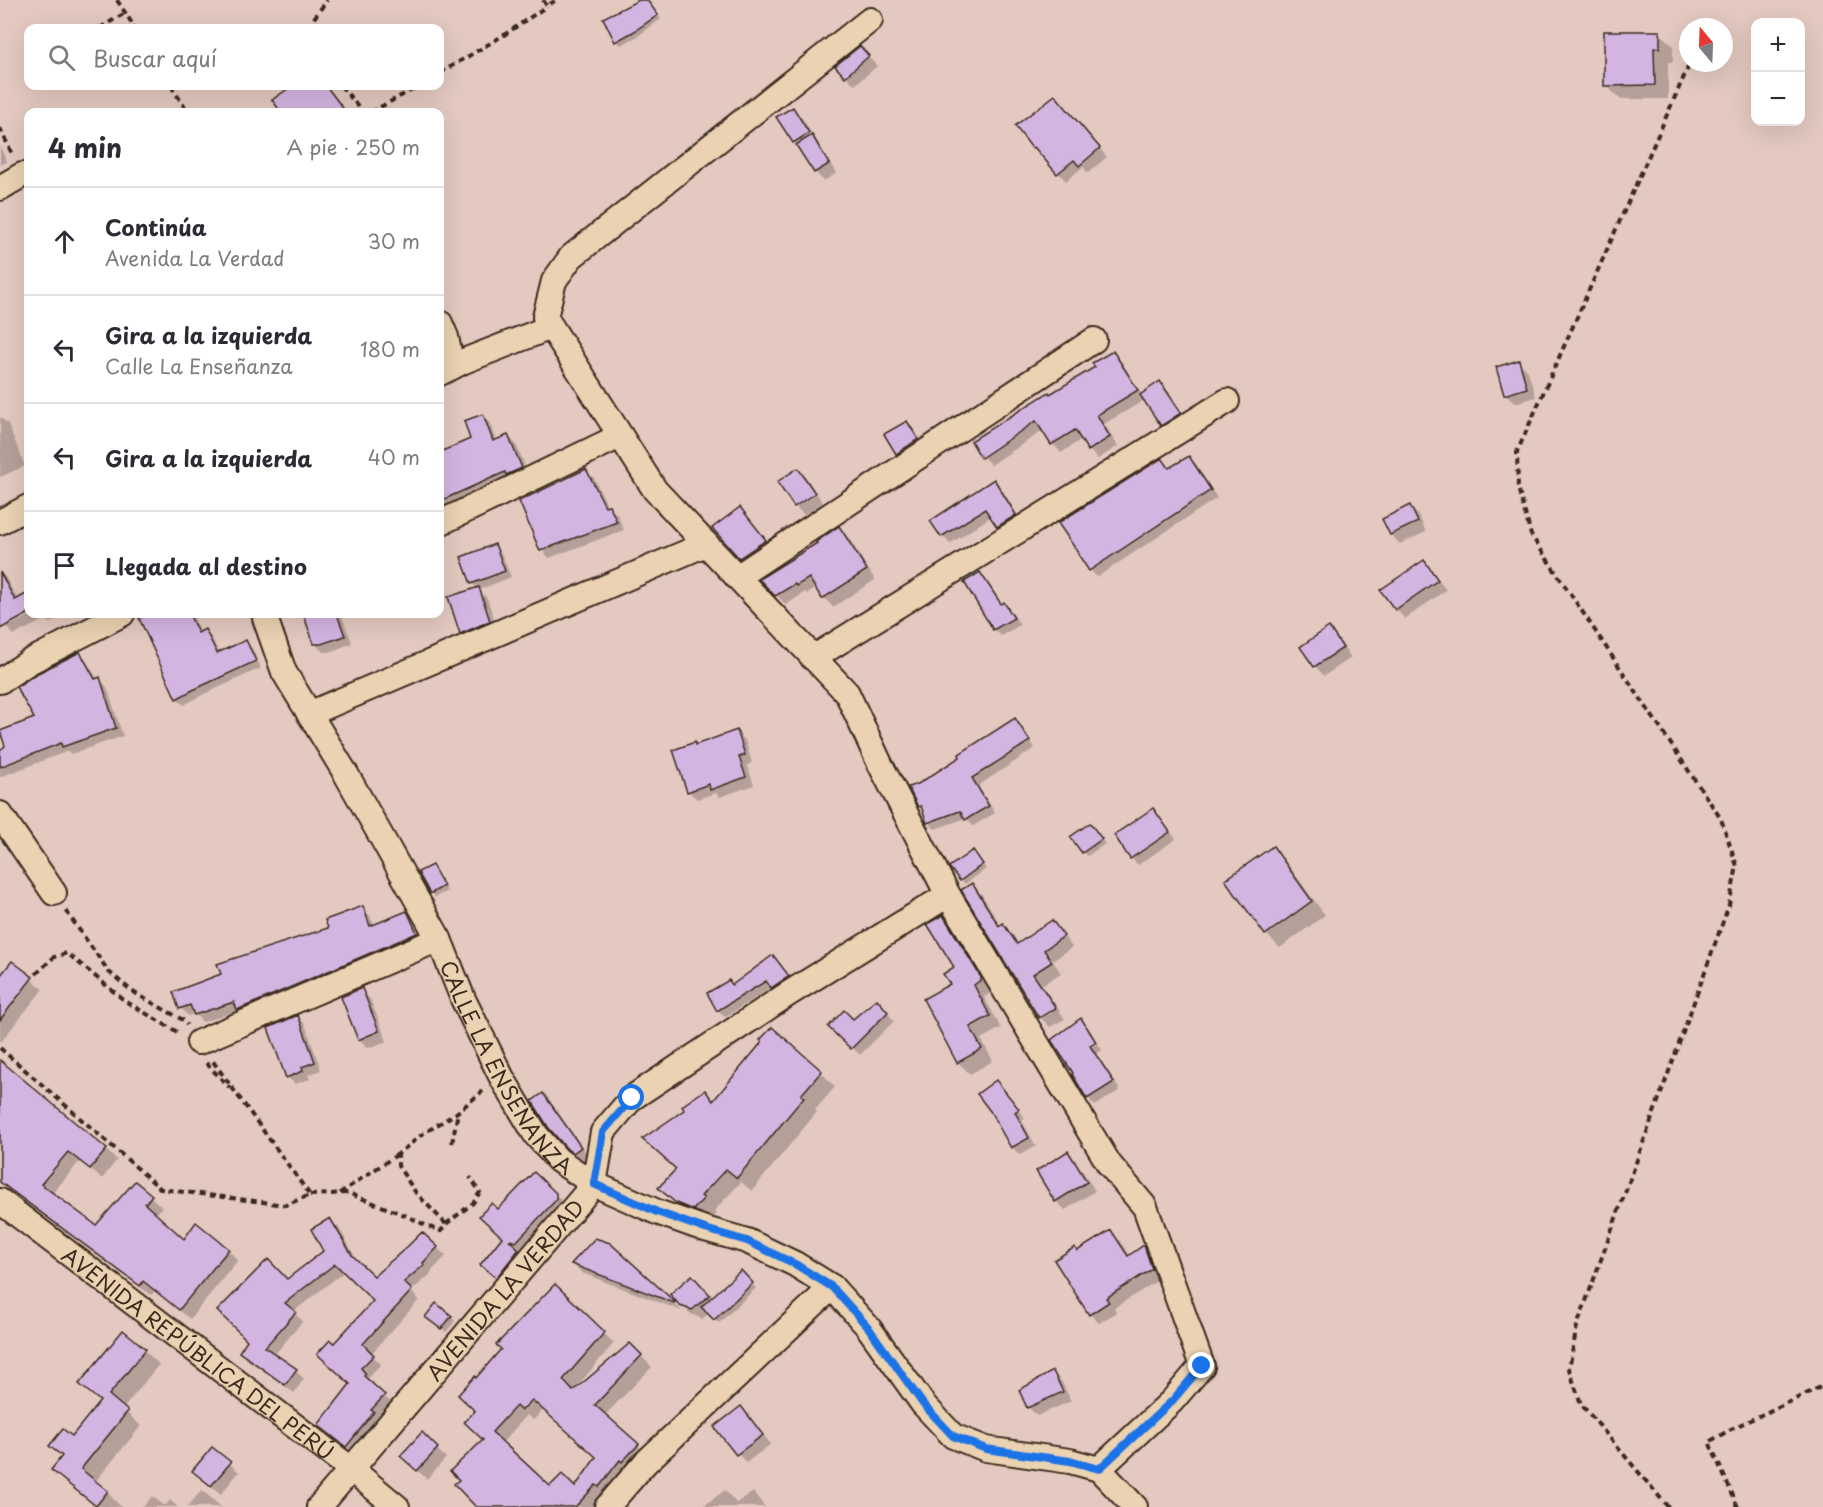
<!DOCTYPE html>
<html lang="es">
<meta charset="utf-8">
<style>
body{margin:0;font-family:"Playpen Sans",sans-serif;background:#f7f7f7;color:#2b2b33}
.controls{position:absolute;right:18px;top:18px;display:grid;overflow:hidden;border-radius:12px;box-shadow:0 6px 24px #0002}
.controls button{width:54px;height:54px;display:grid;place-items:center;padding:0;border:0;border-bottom:2px solid #e1e1e2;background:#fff;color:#2b2b33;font:30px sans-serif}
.compass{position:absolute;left:1679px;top:18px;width:54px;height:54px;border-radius:50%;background:#fff;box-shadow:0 6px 24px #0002;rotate:341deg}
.stop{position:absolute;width:18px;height:18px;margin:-14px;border:4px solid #1a73e8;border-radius:50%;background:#fff}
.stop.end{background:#1a73e8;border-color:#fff;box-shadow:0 2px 6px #0008}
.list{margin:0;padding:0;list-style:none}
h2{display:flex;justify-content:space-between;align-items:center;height:78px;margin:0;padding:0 24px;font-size:26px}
h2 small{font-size:20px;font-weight:400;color:#7c7c81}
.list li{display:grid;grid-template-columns:39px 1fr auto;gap:18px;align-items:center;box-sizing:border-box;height:108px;padding:0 24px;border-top:2px solid #e1e1e2}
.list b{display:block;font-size:22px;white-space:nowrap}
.list p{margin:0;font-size:20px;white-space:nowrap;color:#7c7c81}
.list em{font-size:20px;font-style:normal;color:#7c7c81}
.icon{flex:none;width:33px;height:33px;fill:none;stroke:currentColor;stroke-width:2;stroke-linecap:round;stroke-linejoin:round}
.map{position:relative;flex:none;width:1823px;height:1507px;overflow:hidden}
.search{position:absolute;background:#fff;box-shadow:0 6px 24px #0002;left:24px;top:24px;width:420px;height:66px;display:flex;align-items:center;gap:15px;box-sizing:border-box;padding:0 21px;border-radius:12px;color:#7c7c81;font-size:22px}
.panel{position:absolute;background:#fff;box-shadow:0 6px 24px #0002;left:24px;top:108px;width:420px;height:510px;border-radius:12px}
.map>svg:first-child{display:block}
.shadow{fill:#0003;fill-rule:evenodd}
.building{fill:#d3b5e2;stroke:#3b2a1e;stroke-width:1.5;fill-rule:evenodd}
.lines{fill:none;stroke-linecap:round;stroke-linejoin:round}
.minor-casing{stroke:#3b2a1e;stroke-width:28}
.path{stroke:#3b2a1e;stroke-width:4;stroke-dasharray:6 4.5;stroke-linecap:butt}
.minor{stroke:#ead2b2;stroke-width:24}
.route{stroke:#1a73e8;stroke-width:8}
.labels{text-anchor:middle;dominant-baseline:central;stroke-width:6;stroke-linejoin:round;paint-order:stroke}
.street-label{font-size:21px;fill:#3b2a1e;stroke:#ead2b2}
</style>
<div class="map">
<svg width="1823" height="1507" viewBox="0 0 1823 1507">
<rect width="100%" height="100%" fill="#e3c9c0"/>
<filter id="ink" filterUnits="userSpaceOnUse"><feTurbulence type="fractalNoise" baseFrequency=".0167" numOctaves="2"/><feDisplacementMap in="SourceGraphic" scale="12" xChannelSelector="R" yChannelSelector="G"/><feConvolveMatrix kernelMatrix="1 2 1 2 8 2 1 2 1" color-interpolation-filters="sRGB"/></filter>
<g filter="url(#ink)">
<g class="shadow">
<path d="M642,0H646L649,3L661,19L638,36L621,45L616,41Z"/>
<path d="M1659,32L1673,46V62H1668V99H1620L1606,85Z"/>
<path d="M860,48L877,66L855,85L846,76Z"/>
<path d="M294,86H327L347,112H283L274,101Z"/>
<path d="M1063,105L1107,157L1088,173L1083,167L1066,181L1034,147Z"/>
<path d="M793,108L802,118L837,173L824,181L815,172L802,150L794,142Z"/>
<path d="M0,146L7,162L0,165Z"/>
<path d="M1112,352L1121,361L1142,395L1160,383L1169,392L1189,422L1171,434L1162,425L1145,400L1104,424L1118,446L1098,459L1089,450L1082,439L1061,453L1053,444L1044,430L991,465L983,457L1051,396L1097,368Z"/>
<path d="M1519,362L1528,371L1536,397L1515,403L1506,394Z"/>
<path d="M482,416L490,423L497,441L508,436L516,444L529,476L440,510V458L454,451L472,440Z"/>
<path d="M0,417L8,424L25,466L0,477Z"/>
<path d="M907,422L916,432L926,449L906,462L897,453L886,435Z"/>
<path d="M1189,458L1196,464L1217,498L1097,577L1090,570L1162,460L1170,469Z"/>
<path d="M798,470L807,479L823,503L804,515L795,506Z"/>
<path d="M586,471L594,478L608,507L617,514L624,530L549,558L542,550Z"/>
<path d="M993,481L1001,488L1023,523L1006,534L992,516L950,544L932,522Z"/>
<path d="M1410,507L1419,516L1426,532L1400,544L1391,535L1384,520Z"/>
<path d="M740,509L774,550L750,566L715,528Z"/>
<path d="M839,528L848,537L875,580L833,607L824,598L817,587L807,594L805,592L786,605L762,580L819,543Z"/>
<path d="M495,546L501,553L511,577L479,590L487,598L498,630L470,642L461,633L478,589L472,583Z"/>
<path d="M1423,562L1432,571L1446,590L1405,619L1396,609L1382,591Z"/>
<path d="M0,572L6,578L18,600L28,594V612L6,624V627L0,617Z"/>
<path d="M980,574L987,581L1002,605L1004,604L1011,611L1020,625L1001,636L994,629Z"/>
<path d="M33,614H66L50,623L46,619L14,635L6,627Z"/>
<path d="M154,614H192L201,633L205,631L212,638L219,654L245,641L252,648L261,668L200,696L184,705L177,699L141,619Z"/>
<path d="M304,614H341L352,643L330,652H323L315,644Z"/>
<path d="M1329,629L1338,638L1351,658L1324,676L1315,666L1302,648Z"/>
<path d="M79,654L87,662L98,680L99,679L107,687L123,736L71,754L68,751L0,777V752L36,719Z"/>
<path d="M1015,720L1021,727L1035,748L978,786L995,813L973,826L966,818L935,829L928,822L924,811L920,806L919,786Z"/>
<path d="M736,732L745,740L752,763L747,765L754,785L720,797L716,793L697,799L688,791L694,744L696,746Z"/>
<path d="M1153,810L1176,839L1138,865L1131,858Z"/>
<path d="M1094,830L1105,844L1087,856L1083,852Z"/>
<path d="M1272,848L1286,862L1325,915L1280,948L1266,934Z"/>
<path d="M977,856L986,869L965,884L961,880Z"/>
<path d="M432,866L436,870L447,891L435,897L431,893Z"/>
<path d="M972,885L982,895L1001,926L1002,925L1013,935L1019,945L1052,922L1072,947L1053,961L1061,973L1042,985L1065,1019L1050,1027L1040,1017Z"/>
<path d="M363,908L370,916L374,926L407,913L415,921L423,941L246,1017L239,1010L203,1022L194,1014L188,1016L181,1008L330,929Z"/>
<path d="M943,917L955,928L993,992L984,997L1001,1028L981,1039L993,1061L970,1074L958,1062L952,985L956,968Z"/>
<path d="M773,957L795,984L780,994L773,987L725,1017L718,1010Z"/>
<path d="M12,963L43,989L0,1043V978Z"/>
<path d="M361,989L370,999L387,1041L368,1048L359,1039Z"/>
<path d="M885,1009L894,1021L860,1055L830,1027L853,1021Z"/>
<path d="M297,1017L305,1024L321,1070L308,1075L310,1079L295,1084L287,1077Z"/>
<path d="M1080,1020L1088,1027L1102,1050L1097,1054L1120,1090L1095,1106L1088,1098Z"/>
<path d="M0,1062L106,1150L117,1160L102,1179L80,1161L52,1194L97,1227L135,1183L162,1207L155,1215L184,1241L228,1250L238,1260L190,1319L155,1291L151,1295L0,1183Z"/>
<path d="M821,1072L835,1087L815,1110L817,1112L752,1191L741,1182L714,1211L717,1214L708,1223L692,1218L660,1188L677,1170L644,1140L686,1110L704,1092L714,1102Z"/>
<path d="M996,1082L1025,1118L1022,1121L1036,1146L1020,1155L1012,1147Z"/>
<path d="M543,1095L552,1104L589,1157L583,1161L569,1148Z"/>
<path d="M1068,1153L1077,1162L1095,1191L1065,1210L1056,1201Z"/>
<path d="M534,1174L564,1203L525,1250L513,1245L526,1258L505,1285L482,1265L504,1237L498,1211Z"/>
<path d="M330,1220L339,1228L360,1265L374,1278L422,1234L446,1256L430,1273L431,1274L411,1291L419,1300L371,1354L381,1364L368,1378L374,1383L372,1385L393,1404L355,1454L329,1433L352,1385L334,1345L375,1301L345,1271L293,1312L303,1321L274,1355L296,1371L304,1379L294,1393L249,1360L241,1351L287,1281L325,1251Z"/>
<path d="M1111,1232L1120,1241L1130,1256L1143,1247L1152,1256L1160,1279L1114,1308L1117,1312L1099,1323L1090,1314L1056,1261L1078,1253Z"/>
<path d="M573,1264L674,1303L682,1311L582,1273Z"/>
<path d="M741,1272L756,1288L719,1323L709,1313L702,1319L691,1314L681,1305L701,1286L712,1299Z"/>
<path d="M555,1286L614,1343L574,1390L575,1391L630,1345L652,1367L605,1415L648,1455L596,1507H475L476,1505L461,1480L485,1440L477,1411L476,1380ZM544,1409L598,1458L575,1489L550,1488L502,1443L527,1415L533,1420Z"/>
<path d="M451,1317L455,1321L446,1332L431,1320Z"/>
<path d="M124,1332L159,1364L123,1409L141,1426L95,1482L107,1492L121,1507H96L66,1483L53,1470L63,1457L51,1446L72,1438L101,1403L81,1384Z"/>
<path d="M1053,1373L1062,1382L1071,1401L1037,1416L1028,1407Z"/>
<path d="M741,1408L771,1444L746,1463L716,1427Z"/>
<path d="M422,1435L446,1458L427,1479L411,1465Z"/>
<path d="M213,1449L239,1472L221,1494L203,1480Z"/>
<path d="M202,1490L221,1507H187Z"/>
<path d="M725,1490L736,1503L753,1492L765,1507H702Z"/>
<path d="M152,1496L165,1506L170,1500L178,1507H143Z"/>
</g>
<g class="building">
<path d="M639,0H647L658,15L633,32L615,42L603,18Z"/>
<path d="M1604,31H1660V48H1654L1655,85L1604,86Z"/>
<path d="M860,46L869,56L845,77L835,66Z"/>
<path d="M292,86H326L346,112H281L272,100Z"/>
<path d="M1055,95L1100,148L1079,166L1074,160L1057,174L1034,147L1032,148L1015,126Z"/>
<path d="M793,107L809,133L793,143L776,117Z"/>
<path d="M812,135L829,164L814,173L796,145Z"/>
<path d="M1113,351L1138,390L1097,415L1110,437L1088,451L1075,430L1051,445L1036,421L981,458L971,441L1049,392L1050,394L1095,367L1092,363Z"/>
<path d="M1519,360L1527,388L1504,395L1496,367Z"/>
<path d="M1160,381L1181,413L1161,426L1140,395Z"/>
<path d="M483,414L493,441L508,435L522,468L506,475L505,472L440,501V452L470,439L464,421Z"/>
<path d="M907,421L918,439L896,454L884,434Z"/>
<path d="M1189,456L1211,490L1089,571L1078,554H1079L1058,523L1162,458L1169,468Z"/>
<path d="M798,468L815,493L794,507L777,482Z"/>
<path d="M586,469L605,506L609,505L617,522L540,551L519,501Z"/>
<path d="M994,479L1016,515L997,527L985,509L941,537L930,521Z"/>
<path d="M1410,505L1418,522L1390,535L1382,519Z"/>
<path d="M740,507L766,540L739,558L712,528Z"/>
<path d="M839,526L867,570L822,599L809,578L796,586L795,584L775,596L759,579L817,543L816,542Z"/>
<path d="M495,544L505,571L471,584L461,557Z"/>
<path d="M1424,560L1438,580L1395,610L1380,590Z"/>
<path d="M0,572L15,600L28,593V614L0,629Z"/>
<path d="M980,572L1001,604L1004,602L1014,618L993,630L964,582Z"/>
<path d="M479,587L490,621L460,634L448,597Z"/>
<path d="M150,614H189L198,633L205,629L217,653L246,640L256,661L193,690L176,699L139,618Z"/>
<path d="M303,614H337L345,636L321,644H314Z"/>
<path d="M1329,627L1343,648L1314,667L1300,647Z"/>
<path d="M80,652L95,679L100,677L116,728L62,747L61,743L0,767V750L5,746L0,731L34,718L16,687L36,674Z"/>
<path d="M1015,718L1030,741L972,778L989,806L965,820L960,811L927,823L921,806L918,807L908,787L918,784L960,757L959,754Z"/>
<path d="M737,730L745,755L739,757L746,777L710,790L709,784L687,792L673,750L695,742V745Z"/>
<path d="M1153,808L1170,832L1130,859L1114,835Z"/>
<path d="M1090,823L1102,839L1082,853L1070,837Z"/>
<path d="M1273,846L1312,901L1265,935L1225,880Z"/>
<path d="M973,850L983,864L960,881L949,867Z"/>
<path d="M432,865L444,886L430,894L418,872Z"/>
<path d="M972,883L999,926L1003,923L1017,944L1052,920L1064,936L1044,950L1052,962L1033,974L1056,1008L1039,1018L961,890Z"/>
<path d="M363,906L370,926L407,911L417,933L237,1010L234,1002L194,1015L190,1005L179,1009L173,992L221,974L217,964L328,928L325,920Z"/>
<path d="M943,915L982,979L974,985L990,1016L970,1027L982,1049L957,1063L923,999L950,984L943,974L954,967L927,924Z"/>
<path d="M773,955L789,976L771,988L766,981L717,1011L707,993L729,980L732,985Z"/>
<path d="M12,961L33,977L0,1020V976Z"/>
<path d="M362,988L379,1031L358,1040L341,997Z"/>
<path d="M877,999L888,1012L851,1049L828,1027L844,1010L853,1019Z"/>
<path d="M298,1015L315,1062L302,1067L303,1071L286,1078L268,1028Z"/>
<path d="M1081,1018L1096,1042L1090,1046L1114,1082L1087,1099L1072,1074L1073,1073L1051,1040Z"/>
<path d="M772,1027L822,1071L801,1095L804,1097L737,1178L726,1169L701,1196L704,1198L693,1210L676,1203L658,1188L676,1169L642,1139L684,1110L682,1106L705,1090L713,1101L762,1042L760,1040Z"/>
<path d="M0,1060L107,1149L90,1169L68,1152L41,1184L96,1225L135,1181L152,1195L145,1204L184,1239L196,1222L229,1249L179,1310L143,1281L140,1286L0,1182Z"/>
<path d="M996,1080L1019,1109L1015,1112L1029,1138L1011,1148L990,1111L977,1094Z"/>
<path d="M543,1093L581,1147L573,1153L567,1149L548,1127L532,1101Z"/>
<path d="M1068,1151L1087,1182L1055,1202L1036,1171Z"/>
<path d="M534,1172L556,1193V1200L516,1242L509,1240L519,1249L496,1278L480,1265L502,1237L479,1216L492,1203L498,1209Z"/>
<path d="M330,1218L352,1255L374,1276L408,1246L422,1232L438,1247L423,1263L424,1265L404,1282L412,1290L363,1344L374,1355L361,1368L366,1374L364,1376L385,1395L371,1410L374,1412L346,1447L318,1425L350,1384L317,1354L330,1340L334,1343L373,1301L335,1264L285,1303L296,1312L265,1347L297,1369L285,1385L239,1352L247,1340L217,1311L268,1259L287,1279L323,1251L311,1229Z"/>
<path d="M1111,1230L1128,1256L1144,1245L1152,1269L1106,1298L1109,1302L1089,1315L1054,1260L1075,1247L1077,1251Z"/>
<path d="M595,1238L610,1243L675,1302L674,1303L571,1264Z"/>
<path d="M741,1270L753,1283L714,1320L701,1307Z"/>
<path d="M692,1275L710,1295L692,1310L680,1306L670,1294Z"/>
<path d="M555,1284L605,1332L563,1380L573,1391L630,1343L642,1355L595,1405L639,1444L622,1462L620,1460L599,1487L596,1485L575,1507H476L454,1484L459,1480L450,1471L483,1440L464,1422L475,1411L458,1395L475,1376L476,1378L501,1349L496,1345ZM532,1400L596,1457L575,1487L562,1474L550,1486L492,1432L516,1406L521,1411Z"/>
<path d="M436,1303L452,1316L441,1329L425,1317Z"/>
<path d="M123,1330L146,1349L109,1395L128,1411L81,1469L108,1491L96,1506L51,1470L62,1456L49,1446L63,1429L72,1436L100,1401L79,1384Z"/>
<path d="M1053,1371L1063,1392L1027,1408L1019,1390Z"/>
<path d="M741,1406L763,1435L736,1455L714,1427Z"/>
<path d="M422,1432L438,1448L417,1471L400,1456Z"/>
<path d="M212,1447L231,1462L211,1486L192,1471Z"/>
</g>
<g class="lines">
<defs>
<g id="minor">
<path d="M870,20L571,257L554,281L545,317L655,490L847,693L880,764L948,895L1109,1164L1145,1207L1202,1366L1172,1401L1099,1469"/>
<path d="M0,188L22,175"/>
<path d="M440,323L446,337L452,367"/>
<path d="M440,373L464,361L551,327"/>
<path d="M0,522L28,507"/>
<path d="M440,523L620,436"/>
<path d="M737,577L1094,340"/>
<path id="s1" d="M265,614V618L284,672L346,774L439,939L463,999L502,1078L536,1135L558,1160L594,1184L657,1212L705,1229L747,1241L795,1264L832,1287L868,1327L923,1404L953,1436L986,1449L1070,1461L1099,1469L1135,1507"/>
<path d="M813,658L1227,401"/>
<path d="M0,681L29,662L122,614"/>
<path d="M309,714L706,544"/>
<path d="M0,814L54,893"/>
<path d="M199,1042L439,939"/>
<path id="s2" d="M0,1201L351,1469L397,1507"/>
<path id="s3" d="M319,1507L594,1184L603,1132L632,1098L788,994L948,895"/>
<path d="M607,1507L645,1463L832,1287"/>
</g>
</defs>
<use href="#minor" class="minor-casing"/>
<g class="path">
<path d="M117,0L135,28"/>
<path d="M543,0L547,6L556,0"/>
<path d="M100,28L125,13"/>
<path d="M314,28L312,21L327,0"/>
<path d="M440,73L504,35L547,6"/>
<path d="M171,86L188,112"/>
<path d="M341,86L363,112"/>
<path d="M371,112L419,86"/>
<path d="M0,128L13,156"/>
<path d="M66,911L109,972L133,992L183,1020L187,1025"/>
<path d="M36,974L54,957L67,953L125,1001L179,1033"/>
<path d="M0,1048L161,1189L286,1205L310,1195L212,1060"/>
<path d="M206,1063L230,1088"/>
<path d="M452,1143L458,1112"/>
<path d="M340,1193L398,1154"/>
<path d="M310,1195L348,1193L407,1216L427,1226L441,1231L446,1224L416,1193L398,1166V1154L424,1133L455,1114L483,1091"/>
<path d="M446,1224L473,1203L480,1192L470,1177"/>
<path d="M1668,1507L1581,1404L1569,1369L1577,1326L1729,905L1737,866L1721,819L1531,535L1518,488L1517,452L1690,63"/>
<path d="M1738,1507L1709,1442L1733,1428L1823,1386"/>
</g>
<use href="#minor" class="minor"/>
</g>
</g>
<g class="lines" filter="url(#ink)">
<path class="route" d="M632,1098L603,1132L594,1184L657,1212L705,1229L747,1241L795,1264L832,1287L868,1327L923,1404L953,1436L986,1449L1070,1461L1099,1469L1172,1401L1202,1366"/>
</g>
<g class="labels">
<g class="street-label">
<text stroke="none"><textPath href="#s1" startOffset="516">CALLE LA ENSEÑANZA</textPath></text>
<text stroke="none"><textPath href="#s3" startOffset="286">AVENIDA LA VERDAD</textPath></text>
<text stroke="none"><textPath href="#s2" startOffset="250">AVENIDA REPÚBLICA DEL PERÚ</textPath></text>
</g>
</g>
</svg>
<div class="controls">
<button>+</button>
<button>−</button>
</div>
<svg class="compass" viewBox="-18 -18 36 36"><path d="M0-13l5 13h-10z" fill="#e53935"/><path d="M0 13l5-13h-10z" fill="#7c7c81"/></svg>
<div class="stop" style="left:632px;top:1098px"></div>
<div class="stop end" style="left:1202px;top:1366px"></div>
<div class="search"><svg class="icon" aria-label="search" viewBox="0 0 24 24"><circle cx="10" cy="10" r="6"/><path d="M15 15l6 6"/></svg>Buscar aquí</div>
<section class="panel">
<h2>4 min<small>A pie · 250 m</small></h2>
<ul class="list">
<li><svg class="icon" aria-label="ahead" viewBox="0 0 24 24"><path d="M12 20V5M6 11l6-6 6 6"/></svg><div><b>Continúa</b><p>Avenida La Verdad</p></div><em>30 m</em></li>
<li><svg class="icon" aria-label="left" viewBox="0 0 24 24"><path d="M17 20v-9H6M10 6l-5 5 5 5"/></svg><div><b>Gira a la izquierda</b><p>Calle La Enseñanza</p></div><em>180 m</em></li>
<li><svg class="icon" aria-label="left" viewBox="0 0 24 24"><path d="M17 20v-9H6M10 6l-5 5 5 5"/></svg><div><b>Gira a la izquierda</b></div><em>40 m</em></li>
<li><svg class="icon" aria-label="arrive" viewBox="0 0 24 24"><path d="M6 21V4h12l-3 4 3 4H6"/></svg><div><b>Llegada al destino</b></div></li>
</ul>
</section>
</div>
